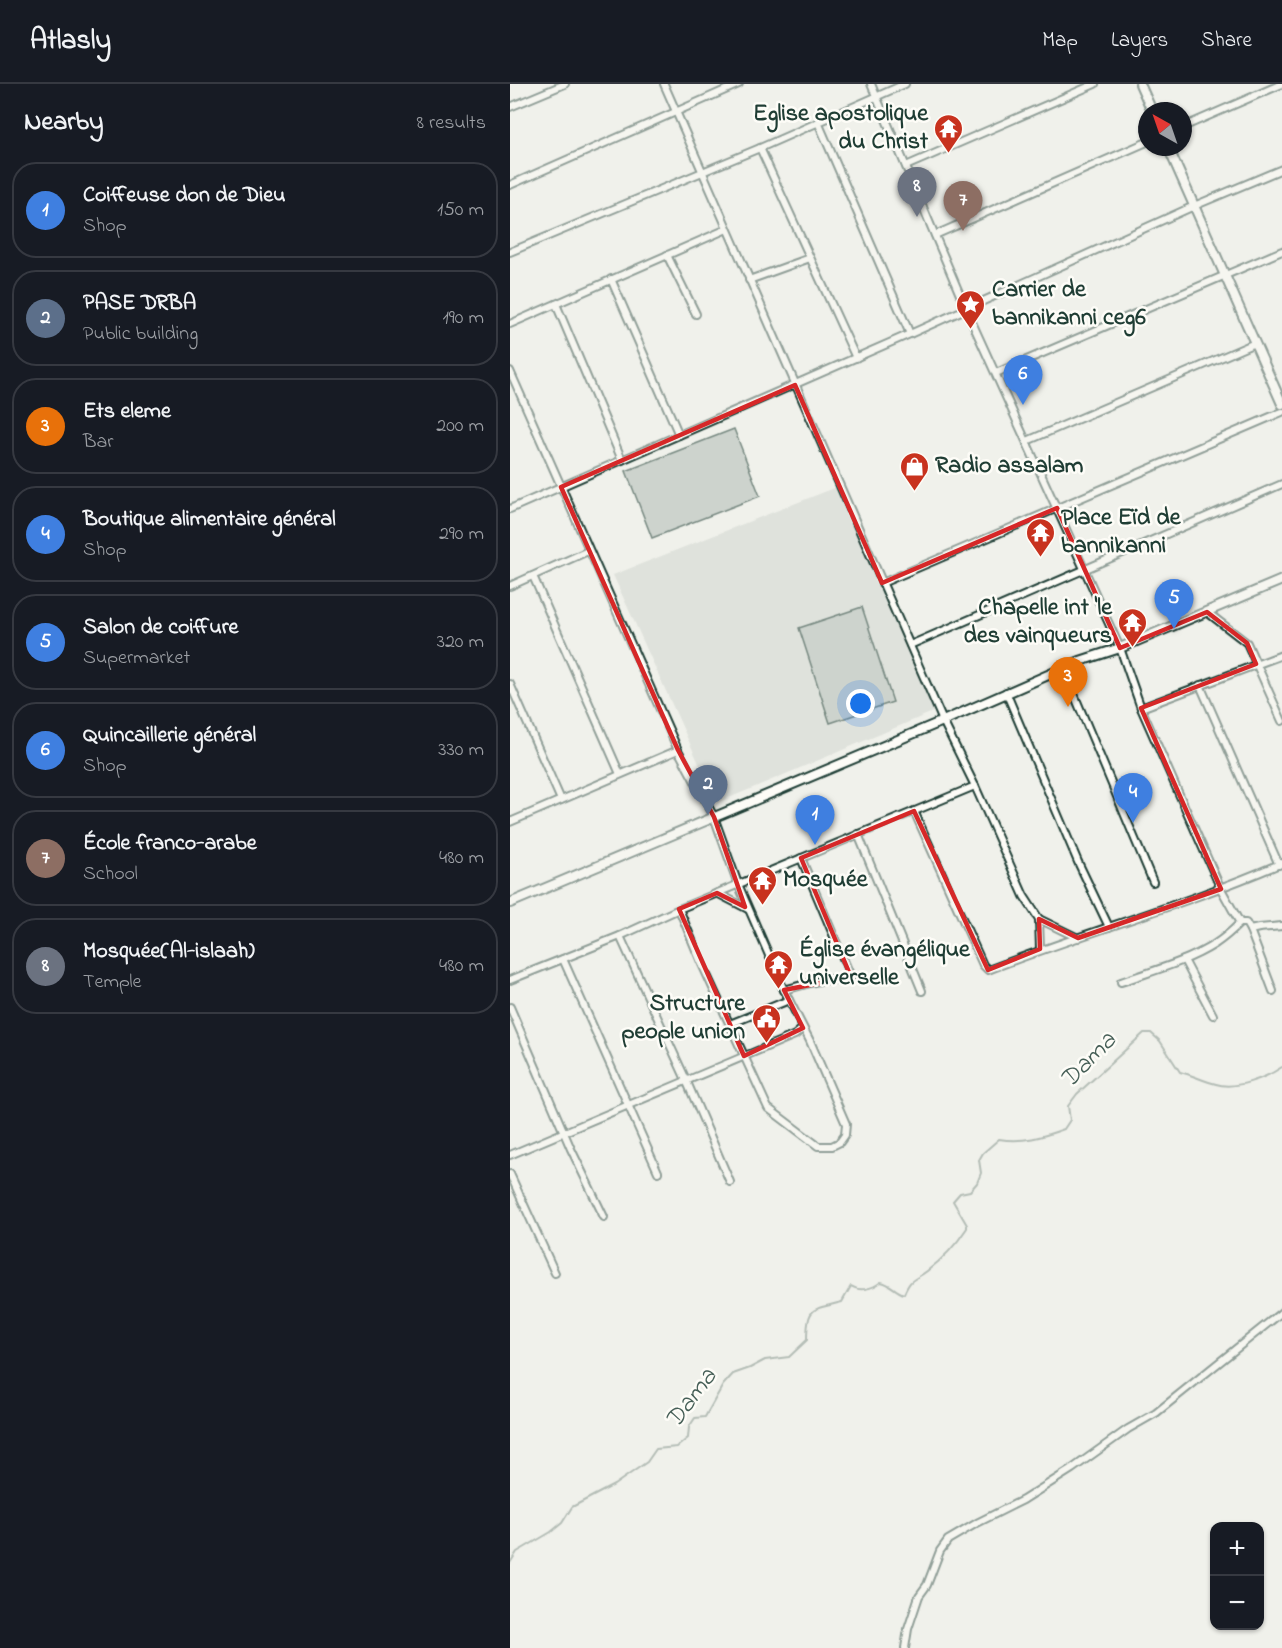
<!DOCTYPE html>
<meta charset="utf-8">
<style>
body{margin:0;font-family:"Indie Flower",sans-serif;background:#20242c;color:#f1f3f6}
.controls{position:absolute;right:18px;bottom:18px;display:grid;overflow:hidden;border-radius:12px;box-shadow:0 2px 4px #0004}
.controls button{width:54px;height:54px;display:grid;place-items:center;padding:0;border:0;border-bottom:2px solid #363941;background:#171b24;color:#f1f3f6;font:30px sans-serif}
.compass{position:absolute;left:628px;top:18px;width:54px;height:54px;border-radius:50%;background:#171b24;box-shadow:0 2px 4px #0004;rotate:320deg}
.you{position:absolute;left:351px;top:620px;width:21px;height:21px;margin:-15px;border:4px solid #fff;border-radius:50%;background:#1a73e8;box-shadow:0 0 0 9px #1a73e833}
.badge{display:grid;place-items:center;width:39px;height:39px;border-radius:50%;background:#8c9099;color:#fff;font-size:20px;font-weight:700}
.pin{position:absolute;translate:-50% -50px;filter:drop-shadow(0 2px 3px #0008)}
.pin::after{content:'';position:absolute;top:32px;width:21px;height:18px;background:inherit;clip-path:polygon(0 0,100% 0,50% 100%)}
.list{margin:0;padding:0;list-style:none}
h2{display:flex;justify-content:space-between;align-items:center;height:78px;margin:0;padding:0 24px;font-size:26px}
h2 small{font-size:20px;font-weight:400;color:#9ea1a6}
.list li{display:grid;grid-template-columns:39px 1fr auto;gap:18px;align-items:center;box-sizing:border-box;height:96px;margin:0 12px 12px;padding:0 12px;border:2px solid #363941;border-radius:24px}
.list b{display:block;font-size:22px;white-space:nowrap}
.list p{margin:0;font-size:20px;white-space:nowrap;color:#9ea1a6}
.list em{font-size:20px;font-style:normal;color:#9ea1a6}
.map{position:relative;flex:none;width:772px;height:1564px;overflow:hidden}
header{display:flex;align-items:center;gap:36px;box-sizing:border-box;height:84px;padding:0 30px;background:#171b24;border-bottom:2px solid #363941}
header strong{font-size:28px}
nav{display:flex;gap:33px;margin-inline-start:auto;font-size:21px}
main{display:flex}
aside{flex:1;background:#171b24}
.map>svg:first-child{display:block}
.built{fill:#dfe2dc}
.green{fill:#cdd3cd;stroke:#768880;stroke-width:1.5}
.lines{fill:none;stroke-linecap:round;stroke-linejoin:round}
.stream{stroke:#6c8077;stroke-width:2}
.minor-casing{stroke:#1f3d34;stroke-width:10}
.tertiary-casing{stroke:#1f3d34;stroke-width:12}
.minor{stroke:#fdfcf7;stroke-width:6}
.tertiary{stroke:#fdfcf7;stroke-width:8}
.marked{fill:none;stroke:#d62828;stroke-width:4.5;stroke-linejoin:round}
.labels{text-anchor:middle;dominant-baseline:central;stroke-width:5;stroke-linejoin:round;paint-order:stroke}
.poi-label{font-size:24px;font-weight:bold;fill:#1f3d34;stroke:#fdfcf7;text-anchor:start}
.water-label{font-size:26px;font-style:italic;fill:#455e56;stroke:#fdfcf7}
</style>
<header>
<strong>Atlasly</strong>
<nav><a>Map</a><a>Layers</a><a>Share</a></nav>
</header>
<main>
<aside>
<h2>Nearby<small>8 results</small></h2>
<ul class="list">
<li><span class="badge" style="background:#3f7fe0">1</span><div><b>Coiffeuse don de Dieu</b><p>Shop</p></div><em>150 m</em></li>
<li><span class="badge" style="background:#5c6f8a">2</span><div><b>PASE DRBA</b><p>Public building</p></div><em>190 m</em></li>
<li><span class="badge" style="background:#e8710a">3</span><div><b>Ets eleme</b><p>Bar</p></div><em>200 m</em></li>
<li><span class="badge" style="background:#3f7fe0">4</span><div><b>Boutique alimentaire général</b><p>Shop</p></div><em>290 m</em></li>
<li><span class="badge" style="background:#3f7fe0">5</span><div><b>Salon de coiffure</b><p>Supermarket</p></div><em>320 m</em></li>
<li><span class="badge" style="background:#3f7fe0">6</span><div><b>Quincaillerie général</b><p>Shop</p></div><em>330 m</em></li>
<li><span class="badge" style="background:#8d6e63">7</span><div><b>École franco-arabe</b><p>School</p></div><em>480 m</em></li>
<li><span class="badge" style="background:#6b7280">8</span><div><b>Mosquée(Al-islaah)</b><p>Temple</p></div><em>480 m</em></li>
</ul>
</aside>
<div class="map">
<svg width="772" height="1564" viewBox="0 0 772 1564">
<rect width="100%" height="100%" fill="#f0f1eb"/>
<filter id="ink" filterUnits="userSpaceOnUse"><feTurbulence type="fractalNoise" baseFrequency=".0167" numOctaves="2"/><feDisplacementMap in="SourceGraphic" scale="12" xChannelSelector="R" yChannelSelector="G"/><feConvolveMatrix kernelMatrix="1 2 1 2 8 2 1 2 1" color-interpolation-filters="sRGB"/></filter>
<g filter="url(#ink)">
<path class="built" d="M327,403L425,627L207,719L103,491Z"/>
<g class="green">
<path d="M224,345L250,412L142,454L116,387Z"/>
<path d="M352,523L383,618L320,639L289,544Z"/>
</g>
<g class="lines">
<path class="stream" d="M0,1479L7,1468L41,1448L52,1439L62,1423L104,1401L137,1378L146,1365L167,1363L178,1354L179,1343L185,1334L195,1333L213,1301L223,1290L240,1284L255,1276L279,1273L297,1256C297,1221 303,1226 332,1218L341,1202C350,1208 362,1205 371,1198C381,1200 385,1207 394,1210C401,1193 404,1197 417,1187C433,1175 446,1161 457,1144V1141L443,1117L450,1109L460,1107L467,1099L471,1089L469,1076L473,1069L489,1055C513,1059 532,1053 554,1045L560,1036L558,1022L567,1010L634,949H641L650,957L670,988C683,991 693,997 706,1000C725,1006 756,994 772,983"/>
<defs>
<g id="minor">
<path d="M154,0L433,637L465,702L514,812L529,835L530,865"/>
<path d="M361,0L456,225L610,564L631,624L711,805L730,839H736L740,846L763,907"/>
<path d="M0,23L55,0"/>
<path d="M308,38L400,250"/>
<path d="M673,43L772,0"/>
<path d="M250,64L346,274"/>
<path d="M396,82L585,0"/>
<path d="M0,101L229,0"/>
<path d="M425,151L637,58"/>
<path d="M0,168L250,64L395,0"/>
<path d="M157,171L186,230"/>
<path d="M101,195L169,351"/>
<path d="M239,196L300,174"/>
<path d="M46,220L112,376"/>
<path d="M0,240L217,145"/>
<path d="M0,287L168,666L204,733L228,800L274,906L300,957L336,1040L335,1051L330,1058L322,1062H308L258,1024L191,878L169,825"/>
<path d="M486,289L772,167"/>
<path d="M517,357L745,259"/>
<path d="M0,425L400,250L684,122L772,85"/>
<path d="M23,492L110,690"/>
<path d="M372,499L772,328"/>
<path d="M0,502L78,467"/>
<path d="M697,528L737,559L772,637"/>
<path d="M400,561L772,400"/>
<path d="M553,584L643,798"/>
<path d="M0,600L51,716"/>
<path d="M690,601L769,781"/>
<path d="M496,608L568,778L599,843"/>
<path d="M631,624L772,571"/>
<path d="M404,727L473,881L478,886C576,848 675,821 772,779"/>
<path d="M0,738L168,666"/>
<path d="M348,750L412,907"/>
<path d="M207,809L238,825"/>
<path d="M529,835L568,854"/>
<path d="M740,846L749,844L772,842"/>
<path d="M110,852L177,998L220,1098"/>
<path d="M53,875L148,1088"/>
<path d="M674,876L703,931"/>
<path d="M0,896L110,852L169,825L465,702"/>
<path d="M611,898C642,887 677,878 705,860C714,854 722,847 730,839"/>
<path d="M274,906C295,901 315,892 337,897L341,893L291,774"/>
<path d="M0,923L61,1065L94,1133"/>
<path d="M220,940L279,916"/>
<path d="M0,1071L285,951L293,944"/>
<path d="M0,1090L45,1189"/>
<path d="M395,1564L398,1545L409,1512L417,1501L430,1467L438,1456L467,1439L513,1416L562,1385L618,1345L646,1329L772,1228"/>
</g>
<g id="tertiary">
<path d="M630,0L642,27"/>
<path d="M658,63L772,320"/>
<path d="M0,819L433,637L570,577L610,564L772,496"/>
</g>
</defs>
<use href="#minor" class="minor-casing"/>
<use href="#tertiary" class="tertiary-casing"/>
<use href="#minor" class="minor"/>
<use href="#tertiary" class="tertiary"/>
</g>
</g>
<path d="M0 0H772V1564H0ZM285,301L372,499L547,424L610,564L697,528L737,559L746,580L631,624L711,805L568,854L529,835L530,865L478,886L404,727L291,774L341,893L274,906L293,944L234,972L169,825L207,809L235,823L204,733L168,666L51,403Z" fill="#f0f1eb" fill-opacity=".55" fill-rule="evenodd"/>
<path class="marked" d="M285,301L372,499L547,424L610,564L697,528L737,559L746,580L631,624L711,805L568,854L529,835L530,865L478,886L404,727L291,774L341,893L274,906L293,944L234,972L169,825L207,809L235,823L204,733L168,666L51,403Z"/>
<defs>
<symbol id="temple-pin" viewBox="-11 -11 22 30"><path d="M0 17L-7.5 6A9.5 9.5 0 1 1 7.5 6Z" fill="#c8321e" stroke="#fdfcf7"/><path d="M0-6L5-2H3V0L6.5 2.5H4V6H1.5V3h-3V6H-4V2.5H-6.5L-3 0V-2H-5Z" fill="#fff"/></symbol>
<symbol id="sight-pin" viewBox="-11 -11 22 30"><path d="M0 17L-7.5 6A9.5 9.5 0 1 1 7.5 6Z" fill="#c8321e" stroke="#fdfcf7"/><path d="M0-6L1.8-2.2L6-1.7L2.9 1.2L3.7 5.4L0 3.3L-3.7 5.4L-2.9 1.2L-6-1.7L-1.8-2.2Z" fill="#fff"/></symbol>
<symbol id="shop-pin" viewBox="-11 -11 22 30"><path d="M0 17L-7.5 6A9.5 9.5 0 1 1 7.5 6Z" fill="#c8321e" stroke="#fdfcf7"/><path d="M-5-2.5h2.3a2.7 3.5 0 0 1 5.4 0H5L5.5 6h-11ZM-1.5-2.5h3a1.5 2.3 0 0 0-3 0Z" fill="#fff"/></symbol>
<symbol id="civic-pin" viewBox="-11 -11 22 30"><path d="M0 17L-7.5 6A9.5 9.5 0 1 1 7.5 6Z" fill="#c8321e" stroke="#fdfcf7"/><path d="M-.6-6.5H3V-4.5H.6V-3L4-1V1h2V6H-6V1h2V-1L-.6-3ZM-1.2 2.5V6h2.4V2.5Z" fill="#fff"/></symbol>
</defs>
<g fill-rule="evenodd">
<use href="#temple-pin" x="422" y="28" width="33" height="45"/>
<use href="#sight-pin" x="444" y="204" width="33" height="45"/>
<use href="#shop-pin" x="388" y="366" width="33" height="45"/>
<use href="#temple-pin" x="514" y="432" width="33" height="45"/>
<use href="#temple-pin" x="606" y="522" width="33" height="45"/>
<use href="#temple-pin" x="236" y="780" width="33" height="45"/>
<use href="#temple-pin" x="252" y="864" width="33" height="45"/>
<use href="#civic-pin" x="240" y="918" width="33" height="45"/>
</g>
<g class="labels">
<g class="poi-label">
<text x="418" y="30" text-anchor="end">Eglise apostolique<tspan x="418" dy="28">du Christ</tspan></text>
<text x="482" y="206">Carrier de<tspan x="482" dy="28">bannikanni ceg6</tspan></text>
<text x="425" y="382">Radio assalam</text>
<text x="551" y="434">Place Eïd de<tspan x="551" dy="28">bannikanni</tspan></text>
<text x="602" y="524" text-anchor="end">Chapelle int 'le<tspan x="602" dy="28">des vainqueurs</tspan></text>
<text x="273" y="796">Mosquée</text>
<text x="289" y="866">Église évangélique<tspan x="289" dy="28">universelle</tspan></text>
<text x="235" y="920" text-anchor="end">Structure<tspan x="235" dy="28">people union</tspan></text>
</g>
<g class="water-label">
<text transform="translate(579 977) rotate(-45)">Dama</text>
<text transform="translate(182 1315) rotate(-53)">Dama</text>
</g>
</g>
</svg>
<div class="controls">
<button>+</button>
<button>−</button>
</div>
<svg class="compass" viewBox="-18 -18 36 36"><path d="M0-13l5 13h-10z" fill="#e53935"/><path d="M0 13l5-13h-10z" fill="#9ea1a6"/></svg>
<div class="you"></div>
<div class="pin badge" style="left:305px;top:761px;background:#3f7fe0">1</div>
<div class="pin badge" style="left:198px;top:731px;background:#5c6f8a">2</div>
<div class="pin badge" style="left:558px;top:623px;background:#e8710a">3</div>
<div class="pin badge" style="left:623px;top:739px;background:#3f7fe0">4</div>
<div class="pin badge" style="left:664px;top:545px;background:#3f7fe0">5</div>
<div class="pin badge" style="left:513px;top:321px;background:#3f7fe0">6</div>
<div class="pin badge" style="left:453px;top:147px;background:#8d6e63">7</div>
<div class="pin badge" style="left:407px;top:133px;background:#6b7280">8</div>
</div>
</main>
